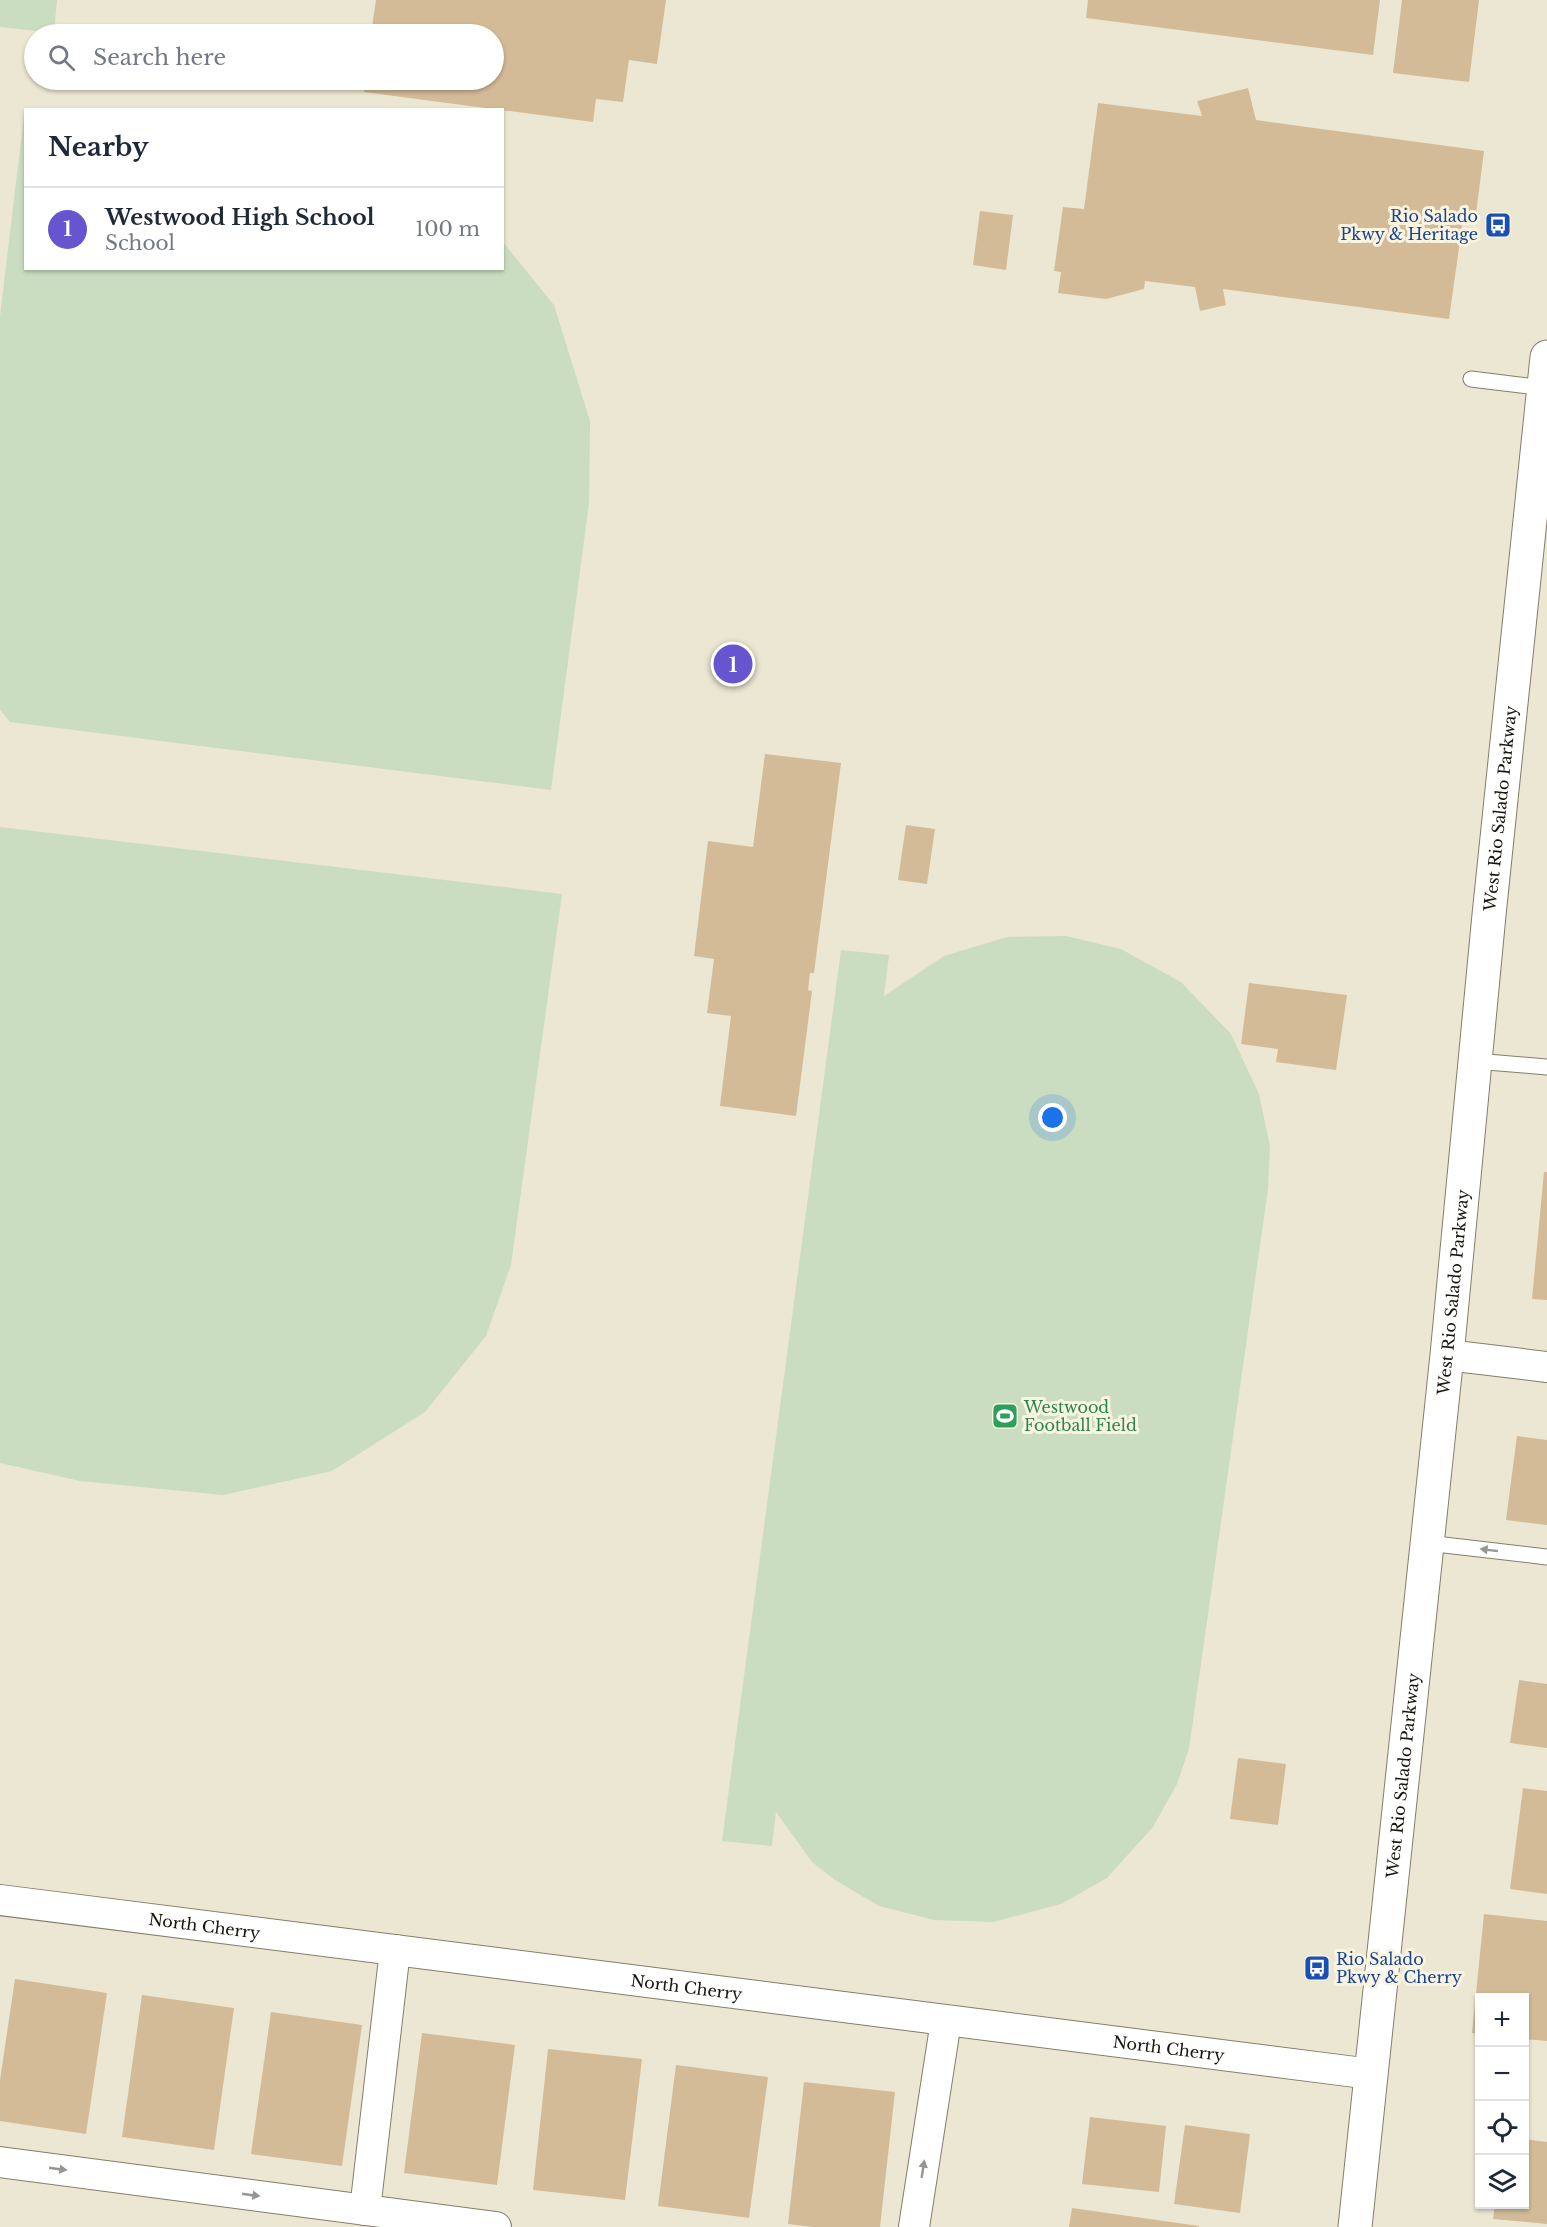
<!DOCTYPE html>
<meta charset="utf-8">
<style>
body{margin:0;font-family:"Libre Baskerville",serif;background:#f6f6f7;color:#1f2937}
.controls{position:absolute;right:18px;bottom:18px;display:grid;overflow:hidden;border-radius:0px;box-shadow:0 2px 4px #0004}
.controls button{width:54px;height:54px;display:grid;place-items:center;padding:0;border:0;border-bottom:2px solid #e0e1e3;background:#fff;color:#1f2937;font:30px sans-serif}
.you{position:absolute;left:1053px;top:1118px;width:21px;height:21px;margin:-15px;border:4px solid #fff;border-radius:50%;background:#1a73e8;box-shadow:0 0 0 9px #1a73e833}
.badge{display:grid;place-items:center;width:39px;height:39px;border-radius:50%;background:#6655cf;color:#fff;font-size:20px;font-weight:700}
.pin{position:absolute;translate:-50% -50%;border:3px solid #fff;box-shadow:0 2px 6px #0006}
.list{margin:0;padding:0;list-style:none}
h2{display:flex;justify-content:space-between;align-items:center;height:78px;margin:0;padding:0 24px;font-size:26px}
h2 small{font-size:20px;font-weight:400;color:#747a83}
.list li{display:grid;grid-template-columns:39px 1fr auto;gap:18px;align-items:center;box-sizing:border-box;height:84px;padding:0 24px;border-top:2px solid #e0e1e3}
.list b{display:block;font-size:22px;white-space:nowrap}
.list p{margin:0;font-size:20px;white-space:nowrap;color:#747a83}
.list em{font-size:20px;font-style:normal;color:#747a83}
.icon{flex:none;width:33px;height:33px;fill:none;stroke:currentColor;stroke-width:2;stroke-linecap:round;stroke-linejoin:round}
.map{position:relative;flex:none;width:1547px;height:2227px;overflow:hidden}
.search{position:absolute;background:#fff;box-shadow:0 2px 4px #0004;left:24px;top:24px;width:480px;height:66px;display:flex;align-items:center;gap:15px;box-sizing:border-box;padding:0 21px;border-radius:33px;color:#747a83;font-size:22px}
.panel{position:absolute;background:#fff;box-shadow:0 2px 4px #0004;left:24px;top:108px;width:480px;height:162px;border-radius:0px}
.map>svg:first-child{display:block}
.green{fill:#cbddc1}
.building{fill:#d3bb97}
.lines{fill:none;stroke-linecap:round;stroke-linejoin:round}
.service-casing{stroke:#837e6b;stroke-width:17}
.minor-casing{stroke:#837e6b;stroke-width:32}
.secondary-casing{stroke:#837e6b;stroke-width:35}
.service{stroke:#fff;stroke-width:15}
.minor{stroke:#fff;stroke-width:30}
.secondary{stroke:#fff;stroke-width:33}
.oneway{fill:#979693}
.labels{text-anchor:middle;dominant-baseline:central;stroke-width:6;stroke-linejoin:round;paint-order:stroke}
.transit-label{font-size:16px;fill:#164399;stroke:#faf4df;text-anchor:end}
.street-label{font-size:16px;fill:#17150e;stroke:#faf4df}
.leisure-label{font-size:16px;fill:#27864d;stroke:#faf4df;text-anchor:start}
</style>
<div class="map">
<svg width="1547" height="2227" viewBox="0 0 1547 2227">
<rect width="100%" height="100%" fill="#ece7d2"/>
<g class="green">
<path d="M0,0H57L54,33L0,27Z"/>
<path d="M24,116L26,117V268H502L503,242L554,305L590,421L589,503L551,790L10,722L0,710V316Z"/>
<path d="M0,827L562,894L511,1265L486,1336L425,1412L332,1471L223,1495L80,1481L0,1463Z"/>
<path d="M1066,936L1121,949L1181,982L1231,1034L1259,1094L1270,1146L1268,1189L1189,1749L1177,1784L1153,1827L1107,1878L1061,1904L993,1922L934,1920L879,1906L835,1880L812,1862L776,1812L772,1846L722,1841L841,950L889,955L884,996L944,956L1007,937Z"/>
</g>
<g class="building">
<path d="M376,0H666L657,64L629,60L623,102L596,99L593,122L364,92L365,80H494V34H371Z"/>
<path d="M1088,0H1380L1373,55L1086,18Z"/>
<path d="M1402,0H1479L1469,82L1393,73Z"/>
<path d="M1248,88L1256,120L1484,151L1476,214L1464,212L1449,319L1223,289L1226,305L1200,311L1195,287L1145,281L1144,289L1106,299L1058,293L1061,272L1054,271L1063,207L1084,209L1098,103L1202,116L1197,101Z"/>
<path d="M980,211L1013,215L1006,270L973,265Z"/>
<path d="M765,754L841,763L814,973H810L808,990L812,991L796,1116L720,1106L731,1016L707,1013L714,959L694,956L708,841L753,847Z"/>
<path d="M906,825L935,829L927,884L898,880Z"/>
<path d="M1249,983L1347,995L1336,1070L1276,1062L1278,1049L1241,1044Z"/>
<path d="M1544,1172H1547V1300L1532,1299Z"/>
<path d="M1517,1436L1547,1440V1525L1506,1520Z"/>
<path d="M1519,1680L1547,1684V1748L1510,1743Z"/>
<path d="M1238,1758L1286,1764L1278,1825L1230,1819Z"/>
<path d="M1523,1788L1547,1791V1894L1510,1889Z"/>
<path d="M1484,1914L1547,1921V2041L1524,2039V1998H1480V2034L1472,2033Z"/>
<path d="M15,1979L107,1993L86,2134L0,2121V2080Z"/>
<path d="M142,1995L234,2008L214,2150L122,2137Z"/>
<path d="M271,2012L362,2025L342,2166L251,2154Z"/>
<path d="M422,2033L515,2045L497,2185L404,2173Z"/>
<path d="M548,2049L642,2059L625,2200L533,2190Z"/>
<path d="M676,2065L768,2077L749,2218L658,2206Z"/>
<path d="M804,2082L895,2092L880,2227H813L788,2224Z"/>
<path d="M1090,2117L1166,2126L1159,2192L1082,2184Z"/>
<path d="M1185,2125L1250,2134L1240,2213L1174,2204Z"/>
<path d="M1524,2139L1547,2142V2224L1493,2219L1495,2204H1524Z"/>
<path d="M1072,2208L1199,2226V2227H1069Z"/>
</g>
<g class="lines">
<defs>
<g id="service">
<path d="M1471,379L1544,388"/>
<path d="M1475,1061L1547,1067"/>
<path d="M1427,1543L1547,1557"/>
</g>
<g id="minor">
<path d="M1447,1355L1547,1367"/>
<path id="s1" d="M0,1900L1371,2074"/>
<path d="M0,2162L496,2227"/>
<path d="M365,2210L395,1950"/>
<path d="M914,2227L946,2021"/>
</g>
<g id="secondary">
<path id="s2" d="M1355,2227L1447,1355L1489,915L1547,357"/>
</g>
</defs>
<use href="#service" class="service-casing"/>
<use href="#minor" class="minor-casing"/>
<use href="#secondary" class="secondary-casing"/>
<use href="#service" class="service"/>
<use href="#minor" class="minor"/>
<use href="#secondary" class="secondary"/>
</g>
<defs><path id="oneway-solid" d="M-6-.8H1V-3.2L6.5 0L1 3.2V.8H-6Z" transform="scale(1.5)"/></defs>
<g class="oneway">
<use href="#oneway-solid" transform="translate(1489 1550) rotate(-173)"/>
<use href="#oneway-solid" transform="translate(58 2169) rotate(8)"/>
<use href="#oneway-solid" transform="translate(923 2169) rotate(-81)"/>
<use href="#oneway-solid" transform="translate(251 2195) rotate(8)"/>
</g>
<defs>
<symbol id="bus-square" viewBox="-11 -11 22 22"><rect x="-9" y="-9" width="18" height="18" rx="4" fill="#1a4fb4" stroke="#faf4df"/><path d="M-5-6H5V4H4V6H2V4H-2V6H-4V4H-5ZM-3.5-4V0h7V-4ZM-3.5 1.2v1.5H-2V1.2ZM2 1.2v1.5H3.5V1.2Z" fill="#fff"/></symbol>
<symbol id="stadium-square" viewBox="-11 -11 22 22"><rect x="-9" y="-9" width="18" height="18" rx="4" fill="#2e9e5b" stroke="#faf4df"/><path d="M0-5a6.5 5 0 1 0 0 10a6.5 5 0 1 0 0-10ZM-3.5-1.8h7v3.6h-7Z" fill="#fff"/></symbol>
</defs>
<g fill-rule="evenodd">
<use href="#bus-square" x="1483" y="210" width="30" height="30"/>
<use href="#stadium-square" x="990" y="1401" width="30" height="30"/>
<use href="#bus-square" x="1302" y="1953" width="30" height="30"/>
</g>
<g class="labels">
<g class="transit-label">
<text x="1478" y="216">Rio Salado<tspan x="1478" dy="18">Pkwy &amp; Heritage</tspan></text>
<text x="1336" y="1959" text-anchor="start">Rio Salado<tspan x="1336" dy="18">Pkwy &amp; Cherry</tspan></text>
</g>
<g class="street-label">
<text stroke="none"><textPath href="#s2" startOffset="1426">West Rio Salado Parkway</textPath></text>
<text stroke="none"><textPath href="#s2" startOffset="940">West Rio Salado Parkway</textPath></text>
<text stroke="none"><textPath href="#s2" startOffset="454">West Rio Salado Parkway</textPath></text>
<text stroke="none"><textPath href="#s1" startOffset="206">North Cherry</textPath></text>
<text stroke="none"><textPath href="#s1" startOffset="692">North Cherry</textPath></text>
<text stroke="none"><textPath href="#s1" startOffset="1178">North Cherry</textPath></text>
</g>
<g class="leisure-label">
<text x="1024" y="1407">Westwood<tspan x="1024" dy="18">Football Field</tspan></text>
</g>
</g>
</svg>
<div class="controls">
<button>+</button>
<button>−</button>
<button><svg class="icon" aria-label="locate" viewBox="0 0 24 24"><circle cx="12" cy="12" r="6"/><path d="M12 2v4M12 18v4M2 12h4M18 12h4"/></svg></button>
<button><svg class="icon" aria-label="layers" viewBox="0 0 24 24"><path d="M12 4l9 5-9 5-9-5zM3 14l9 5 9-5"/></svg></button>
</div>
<div class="you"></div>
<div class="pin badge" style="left:733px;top:664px">1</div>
<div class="search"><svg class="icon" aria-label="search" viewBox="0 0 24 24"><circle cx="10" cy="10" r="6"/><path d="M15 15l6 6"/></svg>Search here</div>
<section class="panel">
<h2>Nearby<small></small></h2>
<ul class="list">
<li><span class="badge">1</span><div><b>Westwood High School</b><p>School</p></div><em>100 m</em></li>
</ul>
</section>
</div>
